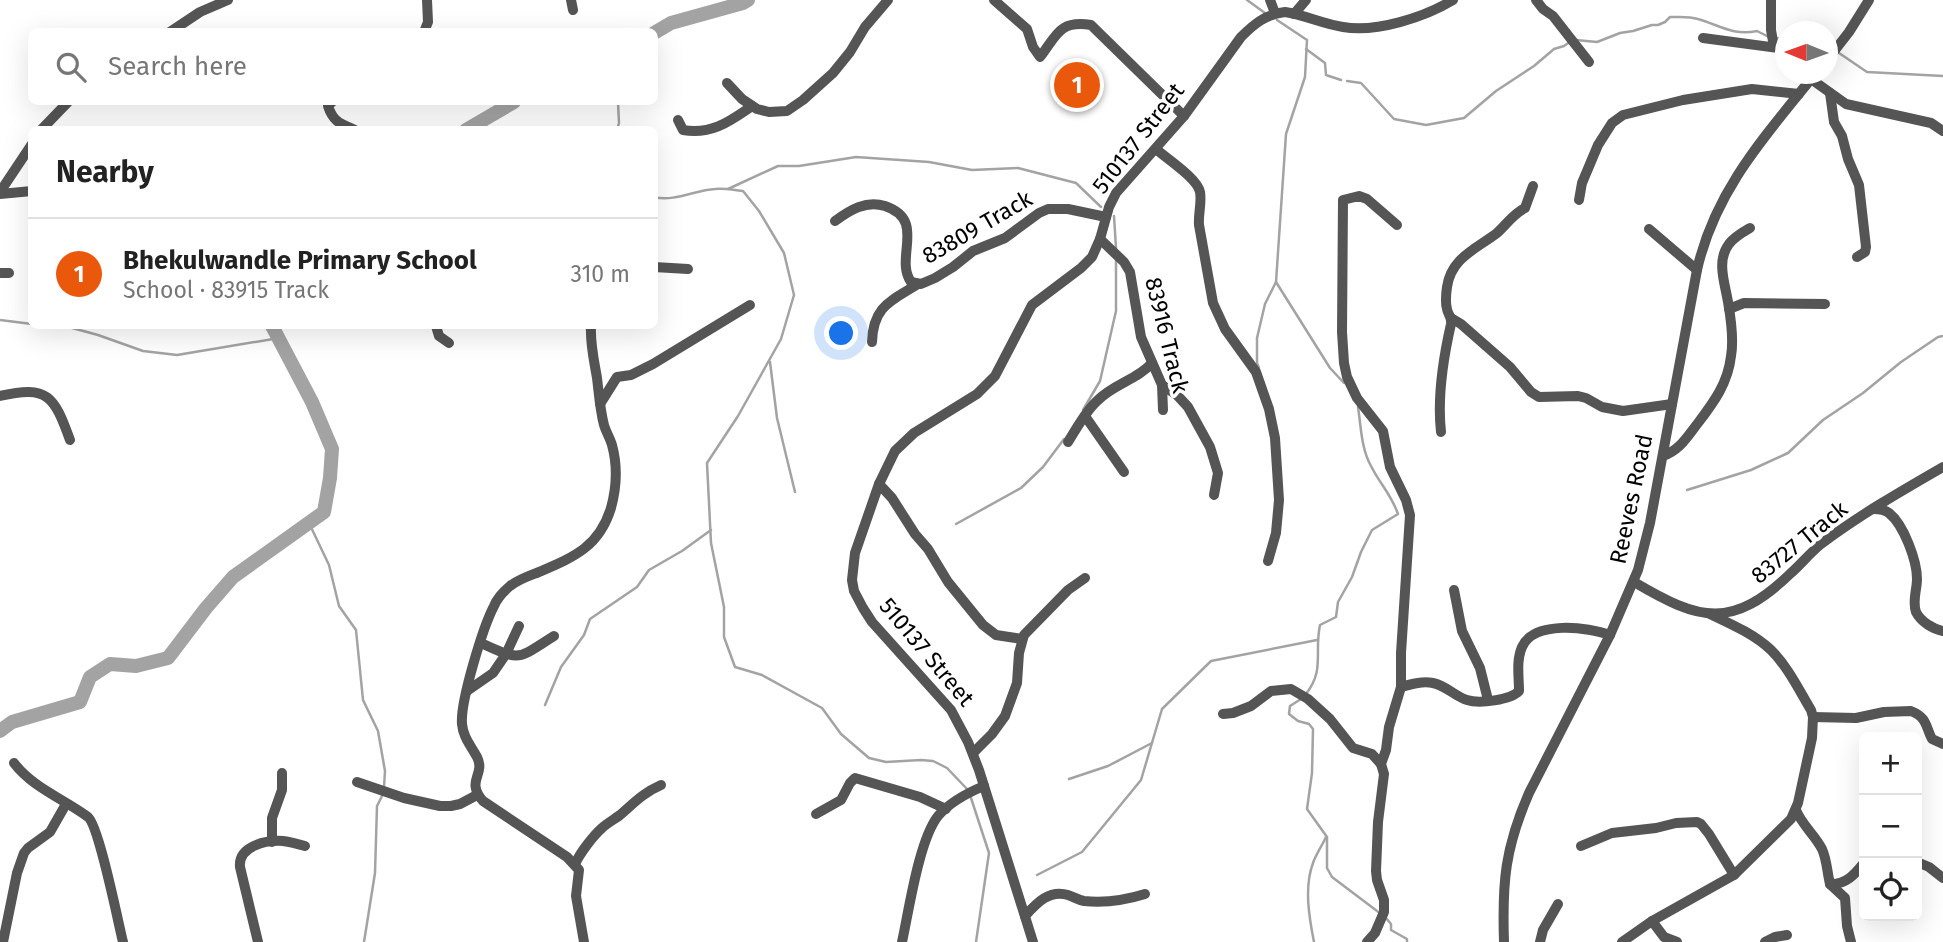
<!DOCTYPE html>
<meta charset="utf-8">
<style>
body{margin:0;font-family:"Fira Sans",sans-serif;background:#f2f2f2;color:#222}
.controls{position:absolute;right:21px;bottom:21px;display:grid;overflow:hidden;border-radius:10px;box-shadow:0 7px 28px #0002}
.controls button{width:63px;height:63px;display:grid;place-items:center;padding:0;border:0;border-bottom:2px solid #e0e0e0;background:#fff;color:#222;font:35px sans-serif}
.compass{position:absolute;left:1775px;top:21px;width:63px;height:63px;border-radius:50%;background:#fff;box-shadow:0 7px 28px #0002;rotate:271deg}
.you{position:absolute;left:842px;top:334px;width:24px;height:24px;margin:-18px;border:5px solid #fff;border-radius:50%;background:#1a73e8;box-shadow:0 0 0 10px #1a73e833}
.badge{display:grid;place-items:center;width:46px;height:46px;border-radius:50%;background:#ea580c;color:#fff;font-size:23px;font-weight:700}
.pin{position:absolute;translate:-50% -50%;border:4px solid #fff;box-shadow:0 2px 7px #0006}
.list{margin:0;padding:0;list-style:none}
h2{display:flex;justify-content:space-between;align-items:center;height:91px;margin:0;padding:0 28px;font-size:30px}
h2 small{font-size:23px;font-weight:400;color:#767676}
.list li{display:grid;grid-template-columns:46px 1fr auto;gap:21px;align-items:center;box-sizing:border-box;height:112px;padding:0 28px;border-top:2px solid #e0e0e0}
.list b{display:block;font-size:26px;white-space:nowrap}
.list p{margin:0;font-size:23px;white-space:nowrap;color:#767676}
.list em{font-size:23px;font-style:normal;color:#767676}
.icon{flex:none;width:38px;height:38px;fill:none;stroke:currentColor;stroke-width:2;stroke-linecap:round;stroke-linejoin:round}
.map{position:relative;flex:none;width:1943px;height:942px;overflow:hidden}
.search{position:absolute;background:#fff;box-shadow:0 7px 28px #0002;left:28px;top:28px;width:630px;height:77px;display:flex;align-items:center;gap:18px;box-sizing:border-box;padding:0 24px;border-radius:10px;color:#767676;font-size:26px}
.panel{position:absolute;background:#fff;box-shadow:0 7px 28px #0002;left:28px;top:126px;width:630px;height:203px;border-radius:10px}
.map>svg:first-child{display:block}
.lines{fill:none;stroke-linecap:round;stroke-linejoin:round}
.stream{stroke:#a3a3a3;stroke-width:2.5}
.river{stroke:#a3a3a3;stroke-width:14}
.minor{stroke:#555;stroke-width:10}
.labels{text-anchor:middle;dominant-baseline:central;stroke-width:7;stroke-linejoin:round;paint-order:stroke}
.street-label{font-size:23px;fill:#000;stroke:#fff}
</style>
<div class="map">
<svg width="1943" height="942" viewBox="0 0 1943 942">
<rect width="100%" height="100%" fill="#fff"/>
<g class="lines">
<g class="stream">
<path d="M1247,0L1265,13"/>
<path d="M1801,32L1811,23L1818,32"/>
<path d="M1775,39L1786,37"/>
<path d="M1576,40L1597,42L1620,33L1633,31L1652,25H1658L1665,22L1670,17C1679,17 1689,16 1698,19C1719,25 1733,36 1757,31L1769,37"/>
<path d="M1828,42L1830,45"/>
<path d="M1306,49L1325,63L1326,75L1341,80"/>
<path d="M1839,53L1867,72L1943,76"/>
<path d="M1347,81L1361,83L1394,119L1426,125L1464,118L1496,91L1534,66L1554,49L1564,46L1571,41"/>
<path d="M617,130L619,123L618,102"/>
<path d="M728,189L778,166H799L856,157L929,162L972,170L1018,168L1076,183L1101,207"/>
<path d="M654,197C675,202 695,190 715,189C724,188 734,190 743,191L759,211L784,253L794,295L781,339L738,416L707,463L711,543L724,607V637L735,667L762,675L822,708L841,734L869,758L886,762L921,760L933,761L947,768L967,789"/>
<path d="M1114,216L1116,248"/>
<path d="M1276,282L1330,368L1344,383"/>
<path d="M0,320L32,324"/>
<path d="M53,326H65L98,335L143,351L177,355L279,338"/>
<path d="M770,362L777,418L795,492"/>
<path d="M1259,368L1257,363V338L1265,304L1276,282L1286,134L1305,77L1307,40L1277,20"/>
<path d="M1083,410L1100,381L1116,311V258"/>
<path d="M1687,490L1751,470L1788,453L1823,420L1863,393L1901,362L1938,337L1943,336"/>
<path d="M309,523L329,565L339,606L356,630L363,700L378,731L385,771L384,787"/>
<path d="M956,524L1021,488L1043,467L1064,439"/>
<path d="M1306,694C1325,670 1314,653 1320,625L1336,617L1338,602L1352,577L1361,552L1372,530L1398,514C1391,494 1380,484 1371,466C1361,448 1361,426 1358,407"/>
<path d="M1301,699L1290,706L1289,714L1298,721L1309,724L1313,729L1312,773L1307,809L1327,837V868L1332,877L1381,914"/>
<path d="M545,705L561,667L584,635L590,619L637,587L649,570L682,551L711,530"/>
<path d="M1069,779L1108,766L1152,743"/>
<path d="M971,798L989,853L976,942"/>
<path d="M1037,875L1082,852L1141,780L1162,709L1211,661L1317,640"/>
<path d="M1386,918L1391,924V930L1407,939V942"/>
<path d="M364,942L375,873L377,806L383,794"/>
<path d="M1314,942C1309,917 1304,887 1313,863C1316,854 1322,846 1326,837"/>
</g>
<g class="river">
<path d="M654,33L671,23L743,3L748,0"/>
<path d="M466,130L514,102"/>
<path d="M0,731L12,722L80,702L90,677L110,664L136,666L168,658L206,608L233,577L324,512L330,478L332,449L312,402L272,326"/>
</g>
<g class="minor">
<path d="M571,0L573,10"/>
<path d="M994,0L1027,29L1033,47L1040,57C1057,35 1059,20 1091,25L1184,116"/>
<path d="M1270,0L1275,13"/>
<path d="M1536,0L1543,9L1553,16L1589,62"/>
<path d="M1771,0V30L1774,47"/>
<path d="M1294,14L1306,0"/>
<path d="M170,32L200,12L228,0"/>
<path d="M424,32L428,22L427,0"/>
<path d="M1703,38L1786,49"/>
<path d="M1828,59L1849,32L1869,0"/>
<path d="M1811,79L1846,104L1931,123L1943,131"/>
<path d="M727,83L742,99L757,109L769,112L787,111L803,100L833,73L850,52L865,27L888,0"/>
<path d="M1830,93L1834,122L1842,136L1848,159L1859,185L1866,247L1865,252L1857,257"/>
<path d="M332,102L328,106C333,122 341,124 355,130"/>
<path d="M678,120L683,130C712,135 730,121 752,106"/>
<path d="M41,130L68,102"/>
<path d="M1156,149C1167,159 1197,178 1200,192C1202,202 1198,215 1199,225L1213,303L1225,329L1256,372L1269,409L1275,438L1279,500L1276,533L1268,561"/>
<path d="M0,192L32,144"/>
<path d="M0,194L32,191"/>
<path d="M1579,200L1582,183L1598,145L1612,123L1623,115L1683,100L1752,89L1799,94"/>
<path d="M835,221C850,210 866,200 885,206C927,220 894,258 911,282L921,284L935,278L953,267L973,251L1005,238L1039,213L1048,209H1068L1106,217"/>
<path d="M1649,229L1697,270"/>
<path d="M1100,239L1124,262L1130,272L1141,337L1162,385L1163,410"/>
<path d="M654,267L688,269"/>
<path d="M0,273H9"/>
<path d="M1729,309L1744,303L1825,304"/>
<path d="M1451,318L1461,324L1510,367L1531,392L1539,397L1578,396L1586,398L1602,407L1623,411L1672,404"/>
<path d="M436,326L439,336L449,343"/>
<path d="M872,342C873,306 891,301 918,284"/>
<path d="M1162,385L1177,395L1188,407L1210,447L1218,473L1214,495"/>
<path d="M0,396C48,385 54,396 70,440"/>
<path d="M600,404L617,377L631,375L653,364L750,305"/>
<path d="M1085,416L1124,472"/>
<path d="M1441,432C1437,396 1443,359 1451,324C1452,317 1448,315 1447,309C1445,302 1446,294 1447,287C1451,258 1476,249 1497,233C1507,224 1513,214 1525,208L1533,186"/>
<path d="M1068,442C1077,428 1085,412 1097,401C1113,384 1137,380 1152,363"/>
<path d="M1663,456C1680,450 1687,437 1698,423C1714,402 1728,383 1731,356C1734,339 1731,319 1728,302C1725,283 1716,261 1729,244C1734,237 1743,232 1750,228"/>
<path d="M879,484L892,498L915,534L928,549L948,582L983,625L996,635L1022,639"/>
<path d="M1874,509C1879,509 1885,510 1889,513C1904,525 1917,561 1917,579C1917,590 1912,601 1916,612C1921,622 1933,629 1943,631"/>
<path d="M1634,582C1700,621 1732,630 1791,573C1801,564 1810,553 1821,544C1858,516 1903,490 1943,467"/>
<path d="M1454,590L1462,631L1480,668L1488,700"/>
<path d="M481,643C522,662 517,659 554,636"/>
<path d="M1401,687C1412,684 1422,681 1433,683C1447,686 1454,696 1467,700C1479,704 1511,700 1519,691C1519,676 1516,661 1522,647C1534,620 1588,627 1610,635"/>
<path d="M467,691L493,673L506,654L519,626"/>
<path d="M1223,714L1233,713L1251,706L1271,691L1291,689L1308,699L1330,719L1353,748L1372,754L1381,764"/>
<path d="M1813,717L1856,718L1884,712L1911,711C1928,718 1925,726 1932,739L1943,744"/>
<path d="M973,753L992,734L1005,716L1017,683L1019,653L1024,635L1068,590L1085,578"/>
<path d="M14,763C33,788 64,799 88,817C99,826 118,922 123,942"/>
<path d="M357,782L404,798L440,806H451L460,804L477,795"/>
<path d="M1796,810C1802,825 1815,835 1822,849C1827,860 1827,872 1830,884C1846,885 1855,874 1864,863"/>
<path d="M816,814L841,800L850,783L855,778L920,797L946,809"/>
<path d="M272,842V818L282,790V773"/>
<path d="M1581,846L1612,833L1656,828L1676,823L1697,822L1701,824L1709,834L1734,875"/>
<path d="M1917,862L1929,867L1943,878"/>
<path d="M575,864C580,853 593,836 602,828C607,823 615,819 620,815C635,802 643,793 661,785"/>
<path d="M1830,884L1845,898L1847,926L1851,942"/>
<path d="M1025,916C1036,904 1049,889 1068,895C1074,897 1078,900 1084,901C1105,903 1126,900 1145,894"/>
<path d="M1652,921L1664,937L1677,942"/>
<path d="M3,942L17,873L24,853L28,848L50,832L66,804"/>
<path d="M258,942L240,867C238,846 266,840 283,841C290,842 298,844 305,846"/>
<path d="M584,942L576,896L579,870L567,857L483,801C465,780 486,775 477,757C471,746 463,737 462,724C460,702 483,627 494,606C497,598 504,591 510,586C519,579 529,576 539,572C574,557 599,547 611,508C617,486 618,467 612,445C610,438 606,432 604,425C600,410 599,394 597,378C594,360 590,344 591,326"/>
<path d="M902,942C909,910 919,840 938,816C950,802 967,793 984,786"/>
<path d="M1033,942L979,770L968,742L951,710L872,622L863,608L854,591L852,580L855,553L879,484L895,451L914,433L977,394L995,376L1032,305L1081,268L1092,257L1100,239L1109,207L1116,193L1184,116L1241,37C1254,24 1266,14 1285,12C1305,15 1323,24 1343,27C1376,33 1425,17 1453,0"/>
<path d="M1367,942L1375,933L1384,912V900L1377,880L1376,871L1378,822L1384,774L1381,764L1386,750L1389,727L1401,687V653L1410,515L1406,500L1390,467L1383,431L1357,398L1347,377L1344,363L1342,332L1343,200L1359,196L1367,199L1397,225"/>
<path d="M1504,942C1502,882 1505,848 1529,793L1610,635L1638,570L1650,523L1697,270C1715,190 1766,135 1815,74"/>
<path d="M1540,942L1543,930L1558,904"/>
<path d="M1622,942L1652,921L1734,875L1791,819L1798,803L1812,738L1813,717L1811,710C1799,690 1788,667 1771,650C1754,634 1731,624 1710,614"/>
<path d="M1765,942L1775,937L1787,935"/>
</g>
</g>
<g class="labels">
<g class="street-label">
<text transform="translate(1138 138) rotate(-52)">510137 Street</text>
<text transform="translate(977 227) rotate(-30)">83809 Track</text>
<text transform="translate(1167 335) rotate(76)">83916 Track</text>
<text transform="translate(1631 499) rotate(-78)">Reeves Road</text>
<text transform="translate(1799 542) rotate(-39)">83727 Track</text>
<text transform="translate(927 652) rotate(50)">510137 Street</text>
</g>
</g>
</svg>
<div class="controls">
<button>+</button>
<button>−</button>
<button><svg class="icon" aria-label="locate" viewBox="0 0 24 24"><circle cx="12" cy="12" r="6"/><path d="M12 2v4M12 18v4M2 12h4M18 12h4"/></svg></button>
</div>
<svg class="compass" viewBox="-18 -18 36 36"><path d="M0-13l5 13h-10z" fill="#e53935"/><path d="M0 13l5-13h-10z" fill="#767676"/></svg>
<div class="you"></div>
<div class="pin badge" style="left:1077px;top:85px">1</div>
<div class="search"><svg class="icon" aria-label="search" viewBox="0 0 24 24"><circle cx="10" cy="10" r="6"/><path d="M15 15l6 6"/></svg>Search here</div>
<section class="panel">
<h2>Nearby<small></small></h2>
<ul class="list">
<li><span class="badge">1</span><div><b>Bhekulwandle Primary School</b><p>School · 83915 Track</p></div><em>310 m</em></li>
</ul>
</section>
</div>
